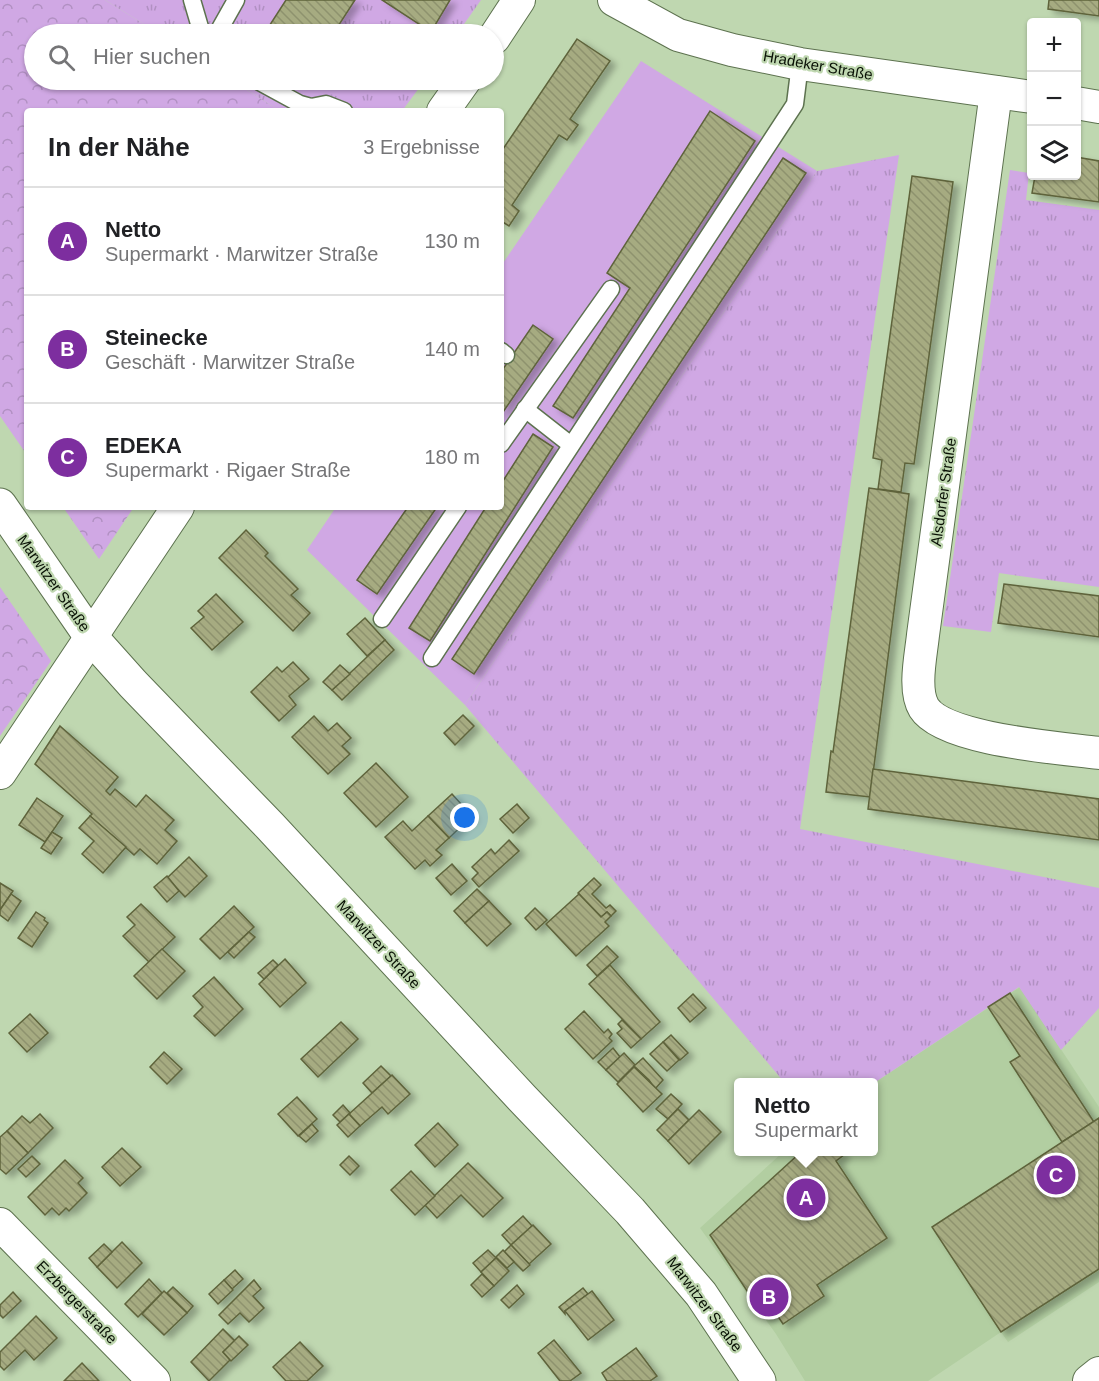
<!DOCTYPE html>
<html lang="de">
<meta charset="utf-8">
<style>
body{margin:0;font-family:Arial,sans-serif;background:#f6f6f6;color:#202124}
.controls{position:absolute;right:18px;top:18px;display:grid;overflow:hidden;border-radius:6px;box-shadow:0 2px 4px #0004}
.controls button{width:54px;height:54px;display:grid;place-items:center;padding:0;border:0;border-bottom:2px solid #e0e0e0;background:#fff;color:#202124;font:30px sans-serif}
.you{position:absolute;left:465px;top:818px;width:21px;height:21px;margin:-15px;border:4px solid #fff;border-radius:50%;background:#1a73e8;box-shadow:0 0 0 9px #1a73e833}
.badge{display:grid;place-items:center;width:39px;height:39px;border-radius:50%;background:#7d2e9f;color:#fff;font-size:20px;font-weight:700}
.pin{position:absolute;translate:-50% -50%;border:3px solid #fff;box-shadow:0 2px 6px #0006}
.popup{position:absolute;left:734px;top:1078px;width:144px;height:78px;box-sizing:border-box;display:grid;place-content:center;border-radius:6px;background:#fff;filter:drop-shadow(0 2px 4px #0005);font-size:20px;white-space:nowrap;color:#757577}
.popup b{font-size:22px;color:#202124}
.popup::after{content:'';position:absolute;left:50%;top:100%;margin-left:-12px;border:12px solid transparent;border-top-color:#fff}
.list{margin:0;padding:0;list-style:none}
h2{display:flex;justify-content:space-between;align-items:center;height:78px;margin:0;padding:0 24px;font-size:26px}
h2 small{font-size:20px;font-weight:400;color:#757577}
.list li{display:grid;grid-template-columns:39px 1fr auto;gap:18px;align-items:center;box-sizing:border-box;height:108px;padding:0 24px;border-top:2px solid #e0e0e0}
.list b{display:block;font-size:22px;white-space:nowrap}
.list p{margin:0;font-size:20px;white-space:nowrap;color:#757577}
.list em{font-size:20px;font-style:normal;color:#757577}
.icon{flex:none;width:33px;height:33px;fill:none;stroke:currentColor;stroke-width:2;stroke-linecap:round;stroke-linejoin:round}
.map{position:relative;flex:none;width:1099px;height:1381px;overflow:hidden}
.search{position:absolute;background:#fff;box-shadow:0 2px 4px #0004;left:24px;top:24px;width:480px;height:66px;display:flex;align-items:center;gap:15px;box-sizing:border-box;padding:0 21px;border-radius:33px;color:#757577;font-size:22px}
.panel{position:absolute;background:#fff;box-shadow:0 2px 4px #0004;left:24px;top:108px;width:480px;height:402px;border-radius:6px}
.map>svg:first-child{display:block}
.built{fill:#b2cea1}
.green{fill:#d0a8e4}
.forest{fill:url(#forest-crowns)}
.park{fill:url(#park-tufts)}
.building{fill:url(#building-back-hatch);stroke:#5e633b;stroke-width:1.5;filter:url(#shadow)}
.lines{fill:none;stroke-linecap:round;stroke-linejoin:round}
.lane-casing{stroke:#5d724f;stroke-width:19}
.street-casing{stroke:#5d724f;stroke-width:34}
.secondary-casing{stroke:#5d724f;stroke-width:35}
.lane{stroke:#fff;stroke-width:16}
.street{stroke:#fff;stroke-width:32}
.secondary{stroke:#fff;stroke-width:33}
.labels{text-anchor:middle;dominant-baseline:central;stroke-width:4.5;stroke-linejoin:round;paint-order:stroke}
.street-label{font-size:15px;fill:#091105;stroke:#bfd7b0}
</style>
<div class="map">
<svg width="1099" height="1381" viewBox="0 0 1099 1381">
<defs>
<pattern id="forest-crowns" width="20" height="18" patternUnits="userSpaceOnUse" patternTransform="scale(1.5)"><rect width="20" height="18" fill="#d0a8e4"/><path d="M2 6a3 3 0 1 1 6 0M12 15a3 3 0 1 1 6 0" fill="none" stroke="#b190c2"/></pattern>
<pattern id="park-tufts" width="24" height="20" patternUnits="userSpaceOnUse" patternTransform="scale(1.5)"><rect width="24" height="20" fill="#d0a8e4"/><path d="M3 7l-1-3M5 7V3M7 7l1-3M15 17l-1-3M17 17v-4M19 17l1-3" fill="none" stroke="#b190c2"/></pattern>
<pattern id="building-back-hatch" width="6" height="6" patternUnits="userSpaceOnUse" patternTransform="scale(1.5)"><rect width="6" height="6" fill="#a6ab81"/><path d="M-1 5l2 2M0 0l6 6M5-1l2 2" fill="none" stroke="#8e926e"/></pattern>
<filter id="shadow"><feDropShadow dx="6" dy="4" stdDeviation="3" flood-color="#0004"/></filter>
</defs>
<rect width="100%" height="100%" fill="#bfd7b0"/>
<path class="built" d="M1020,987L1099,1107V1282L1008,1342L1001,1332L928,1381H805L776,1334L700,1228L783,1152H874V1083Z"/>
<path class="green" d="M641,61L817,171L465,705L307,550L336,507H501V266Z"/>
<g class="forest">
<path d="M0,0H105L160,34H34V80H231L280,111H27V455L0,416Z"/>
<path d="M63,507H134L99,559Z"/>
<path d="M0,587L51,661L0,736Z"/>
</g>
<g class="park">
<path d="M105,0H481L457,34H160Z"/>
<path d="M231,80H425L402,111H280Z"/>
<path d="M899,155L800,829L1099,888V1008L1061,1050L1019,987L874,1083L784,1082L465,705L817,171Z"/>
<path d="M1010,170L1029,173L1026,200L1099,210V587L999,573L991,632L943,626Z"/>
</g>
<g class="building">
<path d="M286,0H355L333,34H264Z"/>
<path d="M382,0H450L431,32Z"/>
<path d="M1049,0H1099V16L1048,9Z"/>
<path d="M577,39L610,61L570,119L578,125L567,140L559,135L512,205L519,211L509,226L501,221V152Z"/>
<path d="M710,111L755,141L573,418L553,406L630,288L607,273Z"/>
<path d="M1076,157L1099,161V202L1032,193L1035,176H1076Z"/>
<path d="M783,158L806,173L474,674L452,659Z"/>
<path d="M912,176L953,182L914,464L905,463L901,492L878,489L882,460L873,458Z"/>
<path d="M533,325L553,339L501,415V372Z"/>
<path d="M533,434L553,447L430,641L409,628L486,507H501V484Z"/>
<path d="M869,488L909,494L870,797L826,792L831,751L833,752Z"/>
<path d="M408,507H437L377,594L357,580Z"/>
<path d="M246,530L268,553L265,556L298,589L291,595L310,613L293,631L219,558Z"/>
<path d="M1004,584L1099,596V637L998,623Z"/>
<path d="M216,594L243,622L212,650L191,628L204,617L198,611Z"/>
<path d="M365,618L385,640L367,656L347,634Z"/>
<path d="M385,640L394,650L342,700L332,690Z"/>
<path d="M293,662L309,679L289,696L296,705L279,721L251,692L277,667L282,672Z"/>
<path d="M340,665L350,674L332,690L323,682Z"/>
<path d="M463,715L474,726L455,745L444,733Z"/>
<path d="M314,716L328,731L337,723L351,738L342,746L350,754L328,774L292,737Z"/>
<path d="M60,726L118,777L106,791L110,795L115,789L136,807L146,795L174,820L165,830L177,841L157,864L140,849L134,855L90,816L92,814L35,764Z"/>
<path d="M376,763L408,797L376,827L344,793Z"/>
<path d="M873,769L1099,799V840L868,809Z"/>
<path d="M452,794L472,816L449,838L428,816Z"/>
<path d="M37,798L63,816L45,842L19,825Z"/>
<path d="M517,804L529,818L513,833L500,819Z"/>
<path d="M90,816L126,847L103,873L82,854L94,841L79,828Z"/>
<path d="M428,816L449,838L436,850L442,855L430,866L425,860L415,869L385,837L403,821L412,831Z"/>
<path d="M52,832L62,838L51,854L41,848Z"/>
<path d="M509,840L519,851L479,887L472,879L478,873L472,867L491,849L495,854Z"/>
<path d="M189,857L207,876L185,897L167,878Z"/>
<path d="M452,864L467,881L451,895L436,878Z"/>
<path d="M167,876L179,891L167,902L154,887Z"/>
<path d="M594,878L601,885L592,894L606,908L610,905L616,911L611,916L607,912L601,917L578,893Z"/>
<path d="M0,883L13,891L0,910Z"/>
<path d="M477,889L489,901L465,923L454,911Z"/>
<path d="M11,894L21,901L8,921L0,915V910Z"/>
<path d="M579,894L601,917L607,912L611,916L605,922L609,926L576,956L546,924Z"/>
<path d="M489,901L511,924L487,946L465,923Z"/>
<path d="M141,904L175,937L149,962L123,936L135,925L127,917Z"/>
<path d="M234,906L254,927L220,959L200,939Z"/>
<path d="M535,908L547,920L536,930L525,918Z"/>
<path d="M36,912L45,918L44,920L48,923L32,947L18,938Z"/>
<path d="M249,932L255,937L234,958L228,952Z"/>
<path d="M607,946L618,957L597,976L587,965Z"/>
<path d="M162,949L185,971L157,999L134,976Z"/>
<path d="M285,959L306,983L280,1007L259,984Z"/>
<path d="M273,960L278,965L264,979L258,973Z"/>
<path d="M610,965L660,1022L641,1039L589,984Z"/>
<path d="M214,977L243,1009L215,1036L194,1016L203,1007L193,996Z"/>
<path d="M1010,993L1094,1122L1062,1142L1010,1062L1020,1056L988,1007Z"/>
<path d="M693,994L706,1008L690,1022L678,1008Z"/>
<path d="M584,1011L604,1033L608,1029L612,1034L609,1038L612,1041L593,1059L565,1029Z"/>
<path d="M30,1014L48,1033L27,1052L9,1033Z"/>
<path d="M622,1020L641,1039L631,1048L617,1033L622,1029L618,1024Z"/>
<path d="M341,1022L358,1039L318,1077L301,1059Z"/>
<path d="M671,1035L688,1053L680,1060L663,1042Z"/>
<path d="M663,1042L679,1060L667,1071L650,1054Z"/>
<path d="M613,1048L620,1057L606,1070L598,1062Z"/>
<path d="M164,1052L182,1069L167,1084L150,1067Z"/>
<path d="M624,1053L635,1065L618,1082L606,1070Z"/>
<path d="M643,1058L663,1080L655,1089L649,1080L634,1066Z"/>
<path d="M381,1066L391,1076L372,1093L363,1083Z"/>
<path d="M634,1067L662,1094L643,1112L617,1084Z"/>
<path d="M392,1075L410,1094L388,1114L382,1107L360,1126L349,1114Z"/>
<path d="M671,1094L682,1104L668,1119L656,1109Z"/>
<path d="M297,1097L317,1119L298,1136L278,1114Z"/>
<path d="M343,1105L350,1113L340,1122L333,1115Z"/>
<path d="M678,1109L689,1120L668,1141L657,1130Z"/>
<path d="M699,1110L721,1132L689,1164L668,1141Z"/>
<path d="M40,1114L53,1128L28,1153L7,1131L22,1116L30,1123Z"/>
<path d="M349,1114L360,1126L348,1137L337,1125Z"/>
<path d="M1099,1118V1269L1001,1332L932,1227Z"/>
<path d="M438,1123L458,1145L435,1167L415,1145Z"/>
<path d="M312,1124L318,1131L306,1142L299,1136Z"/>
<path d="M7,1131L28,1153L6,1174L0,1169V1137Z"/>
<path d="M122,1148L141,1167L120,1186L102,1167Z"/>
<path d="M801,1152H841L844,1155L836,1161L887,1238L817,1285L824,1296L783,1324L775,1312L765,1318L710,1235Z"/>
<path d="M32,1156L40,1164L26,1177L18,1169Z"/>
<path d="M349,1156L359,1166L350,1175L340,1165Z"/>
<path d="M65,1160L83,1178L78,1183L87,1193L69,1211L66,1208L59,1215L52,1208L45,1215L28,1197Z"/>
<path d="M468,1163L503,1198L483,1217L461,1195L437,1218L425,1205Z"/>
<path d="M411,1171L435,1196L415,1215L391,1190Z"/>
<path d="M523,1216L532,1226L511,1245L502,1235Z"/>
<path d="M533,1225L551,1244L529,1264L511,1245Z"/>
<path d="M122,1242L142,1263L117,1288L97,1267Z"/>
<path d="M104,1244L112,1252L97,1267L89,1258Z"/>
<path d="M511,1245L530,1265L523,1271L504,1252Z"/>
<path d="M488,1250L496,1258L481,1272L473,1263Z"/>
<path d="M503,1250L514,1262L507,1268L496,1257Z"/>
<path d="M496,1258L509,1271L494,1286L481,1272Z"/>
<path d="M235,1270L243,1279L232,1289L224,1280Z"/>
<path d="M482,1274L494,1286L482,1297L471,1285Z"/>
<path d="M149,1279L162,1293L138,1317L125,1304Z"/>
<path d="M224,1280L233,1290L218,1304L209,1294Z"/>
<path d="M254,1280L261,1289L253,1296L264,1308L249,1322L240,1313L228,1324L219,1315Z"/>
<path d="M517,1285L524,1294L509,1308L501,1300Z"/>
<path d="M173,1287L193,1306L187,1313L167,1293Z"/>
<path d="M583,1288L588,1294L565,1311V1314L559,1307Z"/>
<path d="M164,1291L187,1313L164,1335L142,1314Z"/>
<path d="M592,1291L614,1320L588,1340L565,1311Z"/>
<path d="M13,1292L21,1301L3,1318L0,1315V1305Z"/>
<path d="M36,1316L57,1338L34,1360L25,1350L4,1370L0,1366V1352Z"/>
<path d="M223,1329L235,1341L223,1352L230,1360L209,1381L191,1362Z"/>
<path d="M239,1336L248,1345L231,1361L223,1352Z"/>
<path d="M554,1340L581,1373L570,1381H560L538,1353Z"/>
<path d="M300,1342L323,1366L307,1381H286L273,1367Z"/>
<path d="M636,1348L657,1376L650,1381H607L602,1373Z"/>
<path d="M82,1363L99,1381H64Z"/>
</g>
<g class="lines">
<defs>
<g id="lane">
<path d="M192,0L202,34"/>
<path d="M212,34L218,32L236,0"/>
<path d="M256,80L300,104L311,107L326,104L344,111"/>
<path d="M501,351L506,355"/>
<path d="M525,409L571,445"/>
<path d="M501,444L611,289"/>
<path d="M382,619L458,507"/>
<path d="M432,658L795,104L800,64"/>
</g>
<g id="street">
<path d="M614,0L678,35L732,50L800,64L1032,97"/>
<path d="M494,38L519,0"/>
<path d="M996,92L923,635C921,655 913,690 924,708C944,740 1061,748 1099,753"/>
<path d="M1076,103L1099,107"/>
<path d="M443,111L465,80"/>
<path d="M0,773L178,507"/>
<path d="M0,1224L154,1381"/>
<path d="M1089,1381L1099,1373"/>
</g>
<path id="secondary" d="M0,505L91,637L133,684L270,826L522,1098L630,1211L701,1294L759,1381"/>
</defs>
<use href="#lane" class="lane-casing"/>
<use href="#street" class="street-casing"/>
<use href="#secondary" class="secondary-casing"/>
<use href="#lane" class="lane"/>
<use href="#street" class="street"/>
<use href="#secondary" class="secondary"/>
</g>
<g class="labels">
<g class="street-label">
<text transform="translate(818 65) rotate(10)">Hradeker Straße</text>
<text transform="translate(943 492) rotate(-82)">Alsdorfer Straße</text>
<text transform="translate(54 583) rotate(55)">Marwitzer Straße</text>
<text transform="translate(379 944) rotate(47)">Marwitzer Straße</text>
<text transform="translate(77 1302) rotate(46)">Erzbergerstraße</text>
<text transform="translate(705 1304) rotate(53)">Marwitzer Straße</text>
</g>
</g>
</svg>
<div class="controls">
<button>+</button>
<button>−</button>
<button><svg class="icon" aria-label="layers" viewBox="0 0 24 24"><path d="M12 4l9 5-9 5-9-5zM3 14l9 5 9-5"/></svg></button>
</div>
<div class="you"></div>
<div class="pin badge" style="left:806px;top:1198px">A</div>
<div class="popup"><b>Netto</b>Supermarkt</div>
<div class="pin badge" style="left:769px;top:1297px">B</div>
<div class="pin badge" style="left:1056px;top:1175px">C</div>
<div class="search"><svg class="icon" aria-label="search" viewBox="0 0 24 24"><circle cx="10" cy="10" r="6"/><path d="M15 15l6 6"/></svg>Hier suchen</div>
<section class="panel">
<h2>In der Nähe<small>3 Ergebnisse</small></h2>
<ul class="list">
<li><span class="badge">A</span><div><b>Netto</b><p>Supermarkt · Marwitzer Straße</p></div><em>130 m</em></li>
<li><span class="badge">B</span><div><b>Steinecke</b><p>Geschäft · Marwitzer Straße</p></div><em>140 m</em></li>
<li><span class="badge">C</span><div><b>EDEKA</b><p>Supermarkt · Rigaer Straße</p></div><em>180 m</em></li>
</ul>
</section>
</div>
